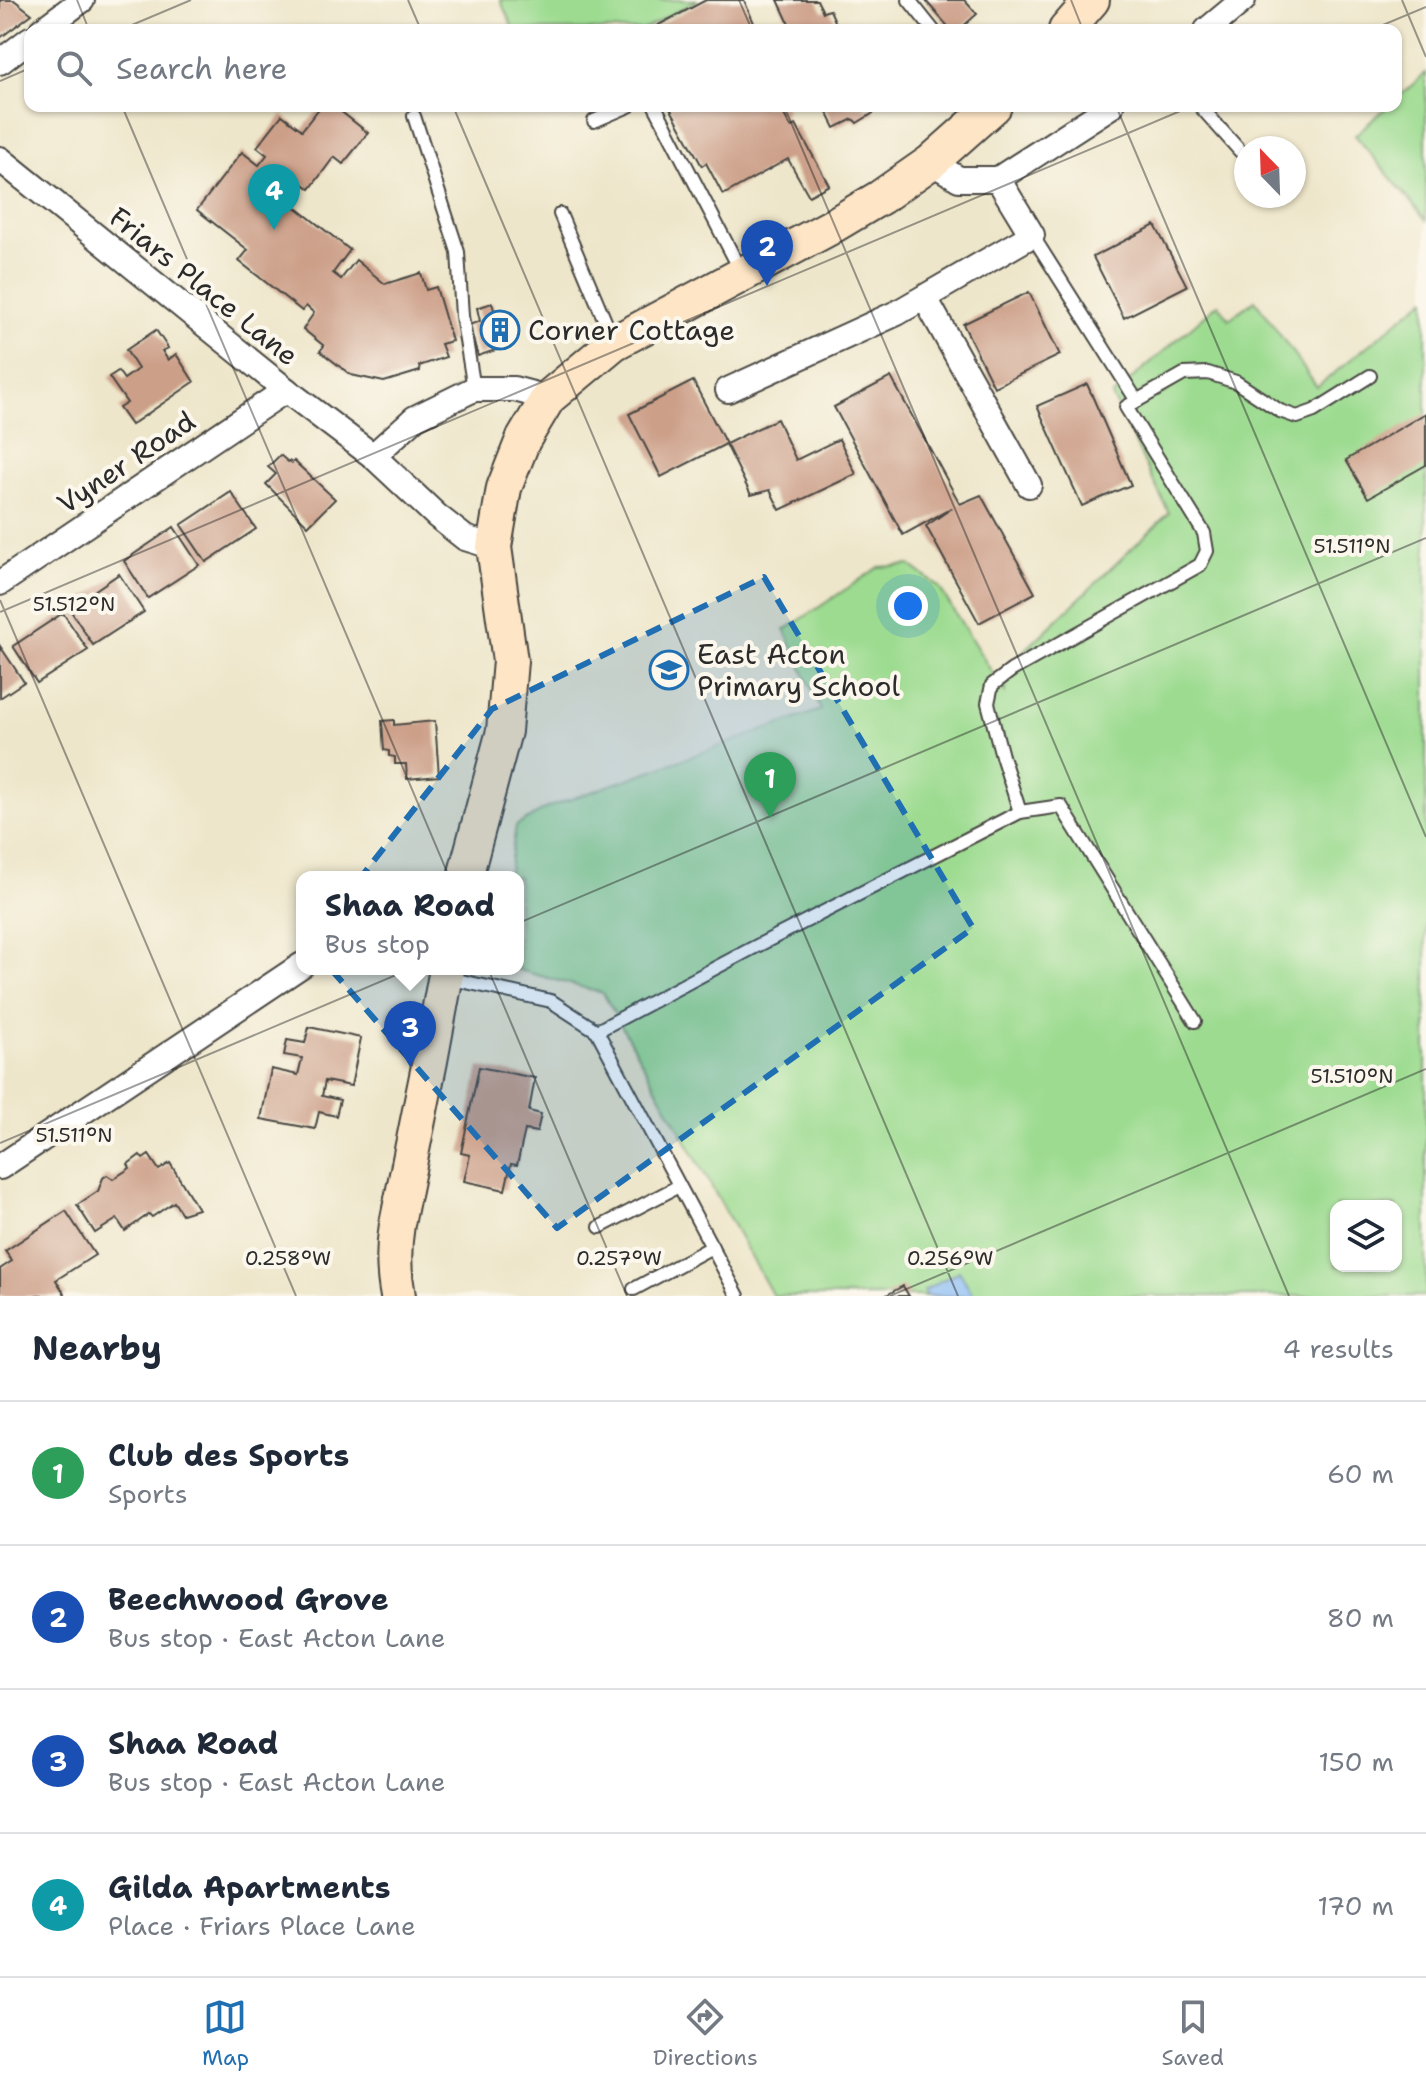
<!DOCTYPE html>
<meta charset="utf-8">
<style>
body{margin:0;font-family:"Shantell Sans",sans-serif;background:#f2f2f3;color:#1f2937}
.controls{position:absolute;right:24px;bottom:24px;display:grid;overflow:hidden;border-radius:16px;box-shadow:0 2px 6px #0004}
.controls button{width:72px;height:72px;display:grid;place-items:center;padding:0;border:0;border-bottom:2px solid #e0e1e3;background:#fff;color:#1f2937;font:40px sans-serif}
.compass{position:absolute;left:1234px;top:136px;width:72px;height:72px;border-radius:50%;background:#fff;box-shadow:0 2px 6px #0004;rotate:337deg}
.you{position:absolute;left:908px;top:606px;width:28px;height:28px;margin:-20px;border:6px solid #fff;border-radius:50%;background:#1a73e8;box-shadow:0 0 0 12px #1a73e833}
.badge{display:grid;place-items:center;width:52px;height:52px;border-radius:50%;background:#1f6fb2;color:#fff;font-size:26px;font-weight:700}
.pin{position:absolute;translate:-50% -66px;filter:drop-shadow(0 2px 4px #0008)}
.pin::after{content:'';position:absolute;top:42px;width:28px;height:24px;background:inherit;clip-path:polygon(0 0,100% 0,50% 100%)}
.popup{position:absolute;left:296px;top:871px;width:228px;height:104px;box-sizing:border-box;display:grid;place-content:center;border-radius:16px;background:#fff;filter:drop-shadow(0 2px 6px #0005);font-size:26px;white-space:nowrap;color:#747a83}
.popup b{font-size:30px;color:#1f2937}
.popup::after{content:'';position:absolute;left:50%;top:100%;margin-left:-16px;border:16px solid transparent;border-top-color:#fff}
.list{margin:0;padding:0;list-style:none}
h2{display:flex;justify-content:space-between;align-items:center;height:104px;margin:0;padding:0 32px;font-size:34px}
h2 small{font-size:26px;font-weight:400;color:#747a83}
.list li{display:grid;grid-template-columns:52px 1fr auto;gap:24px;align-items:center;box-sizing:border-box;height:144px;padding:0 32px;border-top:2px solid #e0e1e3}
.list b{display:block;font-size:30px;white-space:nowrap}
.list p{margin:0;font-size:26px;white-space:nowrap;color:#747a83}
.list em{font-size:26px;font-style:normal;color:#747a83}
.icon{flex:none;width:44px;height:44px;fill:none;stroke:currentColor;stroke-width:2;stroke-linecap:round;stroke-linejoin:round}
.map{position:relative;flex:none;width:1426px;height:1296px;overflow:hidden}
.search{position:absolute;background:#fff;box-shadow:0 2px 6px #0004;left:24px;right:24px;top:24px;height:88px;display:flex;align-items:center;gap:20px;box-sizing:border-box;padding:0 28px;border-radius:16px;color:#747a83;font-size:30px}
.sheet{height:680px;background:#fff}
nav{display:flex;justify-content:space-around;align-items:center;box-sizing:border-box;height:112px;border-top:2px solid #e0e1e3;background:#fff;font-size:22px;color:#747a83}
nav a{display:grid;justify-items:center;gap:4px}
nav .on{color:#1f6fb2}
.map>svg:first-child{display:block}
.green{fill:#9cdb90;stroke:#64835e;stroke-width:2;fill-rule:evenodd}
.water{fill:#87bbf6;stroke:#597390;stroke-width:2}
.building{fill:#cc9f88}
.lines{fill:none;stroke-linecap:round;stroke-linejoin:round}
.lane-casing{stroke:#484743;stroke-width:16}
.street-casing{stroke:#484743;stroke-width:28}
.secondary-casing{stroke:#484743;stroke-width:38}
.lane{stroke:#fff;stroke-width:12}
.street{stroke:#fff;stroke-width:24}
.secondary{stroke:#fde5c5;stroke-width:34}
.marked{fill:#1f6fb2;fill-opacity:0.2;stroke:#1f6fb2;stroke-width:6;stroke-dasharray:16 10;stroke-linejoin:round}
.ticks{fill:none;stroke:#2b2b2b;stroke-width:2;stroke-opacity:0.45}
.labels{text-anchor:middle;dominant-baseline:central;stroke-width:8;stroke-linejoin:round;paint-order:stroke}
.street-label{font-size:28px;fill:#2b2b2b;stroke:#fbf7ec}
.poi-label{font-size:28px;fill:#2b2b2b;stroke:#fbf7ec;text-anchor:start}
.ticks-label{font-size:20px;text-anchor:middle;fill:#2b2b2b;stroke:#fbf7ec;stroke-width:8;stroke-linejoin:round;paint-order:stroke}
</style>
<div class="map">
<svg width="1426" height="1296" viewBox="0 0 1426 1296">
<rect width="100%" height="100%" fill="#fbf7ec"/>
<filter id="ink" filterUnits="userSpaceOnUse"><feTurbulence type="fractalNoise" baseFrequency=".0125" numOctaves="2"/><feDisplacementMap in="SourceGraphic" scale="16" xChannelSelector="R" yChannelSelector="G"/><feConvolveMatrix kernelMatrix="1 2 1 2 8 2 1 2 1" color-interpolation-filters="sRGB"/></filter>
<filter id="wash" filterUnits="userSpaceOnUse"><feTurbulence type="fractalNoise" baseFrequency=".006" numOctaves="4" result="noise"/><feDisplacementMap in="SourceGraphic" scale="32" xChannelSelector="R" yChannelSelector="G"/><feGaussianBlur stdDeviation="1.8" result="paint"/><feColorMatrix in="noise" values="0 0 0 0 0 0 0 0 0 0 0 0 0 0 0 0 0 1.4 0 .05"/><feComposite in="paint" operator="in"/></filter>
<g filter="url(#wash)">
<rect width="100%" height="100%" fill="#eee6ca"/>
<g class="green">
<path d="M500,0H698L643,30H514Z"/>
<path d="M1426,73V220L1355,135L1388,106H1396V99Z"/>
<path d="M1426,298V1296H773L603,993L515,969H518V877H508L516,826L549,807L821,710L785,630L879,567L910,565L939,587L1005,693C1005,679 1008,668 1018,657L1169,513L1112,396L1218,304L1229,319L1255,300L1317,387ZM1336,1206H1396V1266H1336Z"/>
</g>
<path class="water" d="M959,1271L974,1296H926L924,1291Z"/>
<g id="blocks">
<g class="building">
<path d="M0,0H14L32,14L0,38Z"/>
<path d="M706,0H744L757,30H649Z"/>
<path d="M778,0H817L823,12L830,10L838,28L833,30H792Z"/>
<path d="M925,0H964L977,14L959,30H951Z"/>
<path d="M321,106H334L368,133L343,164L334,157L310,189L286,170L278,180L294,193L288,201L350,250L333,273L341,279L356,260L385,284L421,273L426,290L436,287L452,341L441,344L446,357L419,366L420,371L384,382L351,375L320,351L324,346L303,329L314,313L306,306L302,311L239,261L248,250L197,210L242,152L259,165L267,155L257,147L282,115L302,130Z"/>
<path d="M669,106H785L787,111L783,113L791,127L796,125L829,185L809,196L788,159L723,195L706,163L702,166Z"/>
<path d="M824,106H864L866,110L871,107L875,112L857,123L853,119L835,128Z"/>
<path d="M1155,225L1187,286L1124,318L1093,257Z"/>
<path d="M1029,292L1060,355L994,387L963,324Z"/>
<path d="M492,303L496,316L504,314L513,344L478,356L469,325L480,321L477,308Z"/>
<path d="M156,330L168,348L162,351L168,360L176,354L194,382L131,425L119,408L127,403L109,377L118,371L124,379L138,369L126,350Z"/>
<path d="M891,377L960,504L981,495L1035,593L979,623L926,526L952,508L903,535L834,407Z"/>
<path d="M693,381L726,444L661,477L629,414Z"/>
<path d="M1087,384L1131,485L1082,506L1037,406Z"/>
<path d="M1426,413V465L1368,498L1346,460Z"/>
<path d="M777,419L796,460L839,439L856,474L780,510L770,490L751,495L726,444Z"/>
<path d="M280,455L288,462L289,461L292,463L294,461L335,499L308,526L266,484L276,474L268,467Z"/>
<path d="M231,492L256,529L206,562L181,525Z"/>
<path d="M174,527L199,565L148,598L124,561Z"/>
<path d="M119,574L144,612L93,645L69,608Z"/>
<path d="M63,613L88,650L37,683L13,646Z"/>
<path d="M0,646L24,682L0,698Z"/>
<path d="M394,720V725L435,721L439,776L407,779L406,764H395V757L389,756V751L384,750L382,721Z"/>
<path d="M309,1027L361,1038L351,1086L325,1081L322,1096L340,1100L336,1116L319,1112L315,1129L261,1119L271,1069L298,1075L302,1058L284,1055L287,1040L305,1043Z"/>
<path d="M479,1067L535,1078L529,1111L541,1114L537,1132L525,1130L517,1165L511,1164L505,1190L464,1181L470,1155L461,1153Z"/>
<path d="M140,1155L143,1159L149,1155L159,1170L170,1163L198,1209L182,1214L174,1202L152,1217L149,1214L125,1231L117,1219L95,1233L77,1205L98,1191L103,1178L107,1175L113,1179L130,1168L128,1164Z"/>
<path d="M66,1211L95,1255L56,1280L66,1296H0V1269L12,1261L5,1251Z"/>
<path d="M903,1286L909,1296H885Z"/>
</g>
</g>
</g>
<g filter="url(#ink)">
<use href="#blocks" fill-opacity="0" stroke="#484743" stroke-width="2"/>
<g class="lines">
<defs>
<g id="lane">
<path d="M909,0L933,30"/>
<path d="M655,106L741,271"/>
<path d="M1200,106L1240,151"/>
<path d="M414,116L458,252L462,316L474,389"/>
<path d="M594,121L629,106"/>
<path d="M560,214L613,340"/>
<path d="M1032,235L1137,401"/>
<path d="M1020,812L1002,756L988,703L992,685L1012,670L1200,565L1207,551L1204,533L1126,407L1184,374L1208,373L1236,382L1280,411L1297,417L1314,411L1370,376"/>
<path d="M448,978L551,1001L597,1031L738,1296"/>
<path d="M597,1031L751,949L1020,812L1061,806L1195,1021"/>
<path d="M600,1227L679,1186"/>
<path d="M634,1289L712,1247"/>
</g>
<g id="street">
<path d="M42,30L82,0"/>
<path d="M1207,30L1243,0"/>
<path d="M0,62L30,39"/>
<path d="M0,159L286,390L373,456L437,516L465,538L494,547"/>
<path d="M931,162L959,179H998L1111,106"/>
<path d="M925,298L1029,485"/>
<path d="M728,390L897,313L1032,235L998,179"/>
<path d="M373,456L415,418L474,389H514L548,398"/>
<path d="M0,583L286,390"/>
<path d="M0,1167L302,965"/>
</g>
<g id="secondary">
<path d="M1066,30L1092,0"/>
<path d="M465,877L504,731L510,661L494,547L504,488L523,440L548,398L614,343L829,228L881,197L931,162L994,106"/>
<path d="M398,1296C393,1271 393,1249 397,1224L430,1061L447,969"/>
</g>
</defs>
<use href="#lane" class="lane-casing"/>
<use href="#street" class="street-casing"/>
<use href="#secondary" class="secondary-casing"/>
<use href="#lane" class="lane"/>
<use href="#street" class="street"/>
<use href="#secondary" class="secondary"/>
</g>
</g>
<path class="marked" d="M764,577L973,928L557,1228L309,944L492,709Z"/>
<path class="ticks" d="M77,0L89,30M408,0L421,30M739,0L752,30M1071,0L1083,30M1402,0L1426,57M120,30L191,0M1371,30L1426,7M0,81L30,68M122,106L627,1296M453,106L958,1296M784,106L1289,1296M1116,106L1426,837M0,600L296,1296M0,612L1192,106M0,1143L1426,538M890,1296L1426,1069"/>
<defs>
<symbol id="building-ring" viewBox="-11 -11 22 22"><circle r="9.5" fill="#fbf7ec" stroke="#1f6fb2" stroke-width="1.5"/><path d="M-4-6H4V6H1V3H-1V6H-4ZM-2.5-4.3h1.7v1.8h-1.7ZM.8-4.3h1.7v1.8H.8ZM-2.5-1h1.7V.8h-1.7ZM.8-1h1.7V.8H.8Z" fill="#1f6fb2"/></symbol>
<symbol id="school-ring" viewBox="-11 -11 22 22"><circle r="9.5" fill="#fbf7ec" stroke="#1f6fb2" stroke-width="1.5"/><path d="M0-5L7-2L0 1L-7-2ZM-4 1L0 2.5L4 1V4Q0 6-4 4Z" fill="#1f6fb2"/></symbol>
</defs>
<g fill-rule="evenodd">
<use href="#building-ring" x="478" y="308" width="44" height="44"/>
<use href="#school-ring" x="647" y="648" width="44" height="44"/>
</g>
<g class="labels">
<g class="street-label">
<text transform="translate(204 286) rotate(39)">Friars Place Lane</text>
<text transform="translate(126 462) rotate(-34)">Vyner Road</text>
</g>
<g class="poi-label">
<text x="528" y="330">Corner Cottage</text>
<text x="697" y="654">East Acton<tspan x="697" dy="32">Primary School</tspan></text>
</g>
</g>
<g class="ticks-label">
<text x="1352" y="553">51.511°N</text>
<text x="74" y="611">51.512°N</text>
<text x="1352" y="1083">51.510°N</text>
<text x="74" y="1142">51.511°N</text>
<text x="288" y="1265">0.258°W</text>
<text x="619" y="1265">0.257°W</text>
<text x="950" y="1265">0.256°W</text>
</g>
</svg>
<div class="controls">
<button><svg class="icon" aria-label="layers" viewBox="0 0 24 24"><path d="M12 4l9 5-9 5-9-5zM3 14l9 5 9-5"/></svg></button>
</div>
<svg class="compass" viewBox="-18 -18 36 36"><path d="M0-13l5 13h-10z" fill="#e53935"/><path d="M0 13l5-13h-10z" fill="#747a83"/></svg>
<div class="you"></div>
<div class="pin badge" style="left:770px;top:818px;background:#2e9e5b">1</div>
<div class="pin badge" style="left:767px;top:286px;background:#1a4fb4">2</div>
<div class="pin badge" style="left:410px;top:1067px;background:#1a4fb4">3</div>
<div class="popup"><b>Shaa Road</b>Bus stop</div>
<div class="pin badge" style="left:274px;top:230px;background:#0f9aa8">4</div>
<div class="search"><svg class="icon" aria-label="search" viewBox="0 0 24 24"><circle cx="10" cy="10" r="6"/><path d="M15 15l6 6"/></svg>Search here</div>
</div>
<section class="sheet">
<h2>Nearby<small>4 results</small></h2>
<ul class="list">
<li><span class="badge" style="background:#2e9e5b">1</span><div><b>Club des Sports</b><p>Sports</p></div><em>60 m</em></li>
<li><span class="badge" style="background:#1a4fb4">2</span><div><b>Beechwood Grove</b><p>Bus stop · East Acton Lane</p></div><em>80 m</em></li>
<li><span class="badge" style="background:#1a4fb4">3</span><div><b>Shaa Road</b><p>Bus stop · East Acton Lane</p></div><em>150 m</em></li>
<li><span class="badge" style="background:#0f9aa8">4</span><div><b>Gilda Apartments</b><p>Place · Friars Place Lane</p></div><em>170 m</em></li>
</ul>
</section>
<nav>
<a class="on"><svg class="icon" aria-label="map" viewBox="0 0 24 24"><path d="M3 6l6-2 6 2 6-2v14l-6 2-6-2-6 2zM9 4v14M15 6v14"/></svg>Map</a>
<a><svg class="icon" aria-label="directions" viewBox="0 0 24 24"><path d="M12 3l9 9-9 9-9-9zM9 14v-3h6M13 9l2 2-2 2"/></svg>Directions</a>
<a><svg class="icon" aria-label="saved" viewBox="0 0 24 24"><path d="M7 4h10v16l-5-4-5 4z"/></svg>Saved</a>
</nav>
